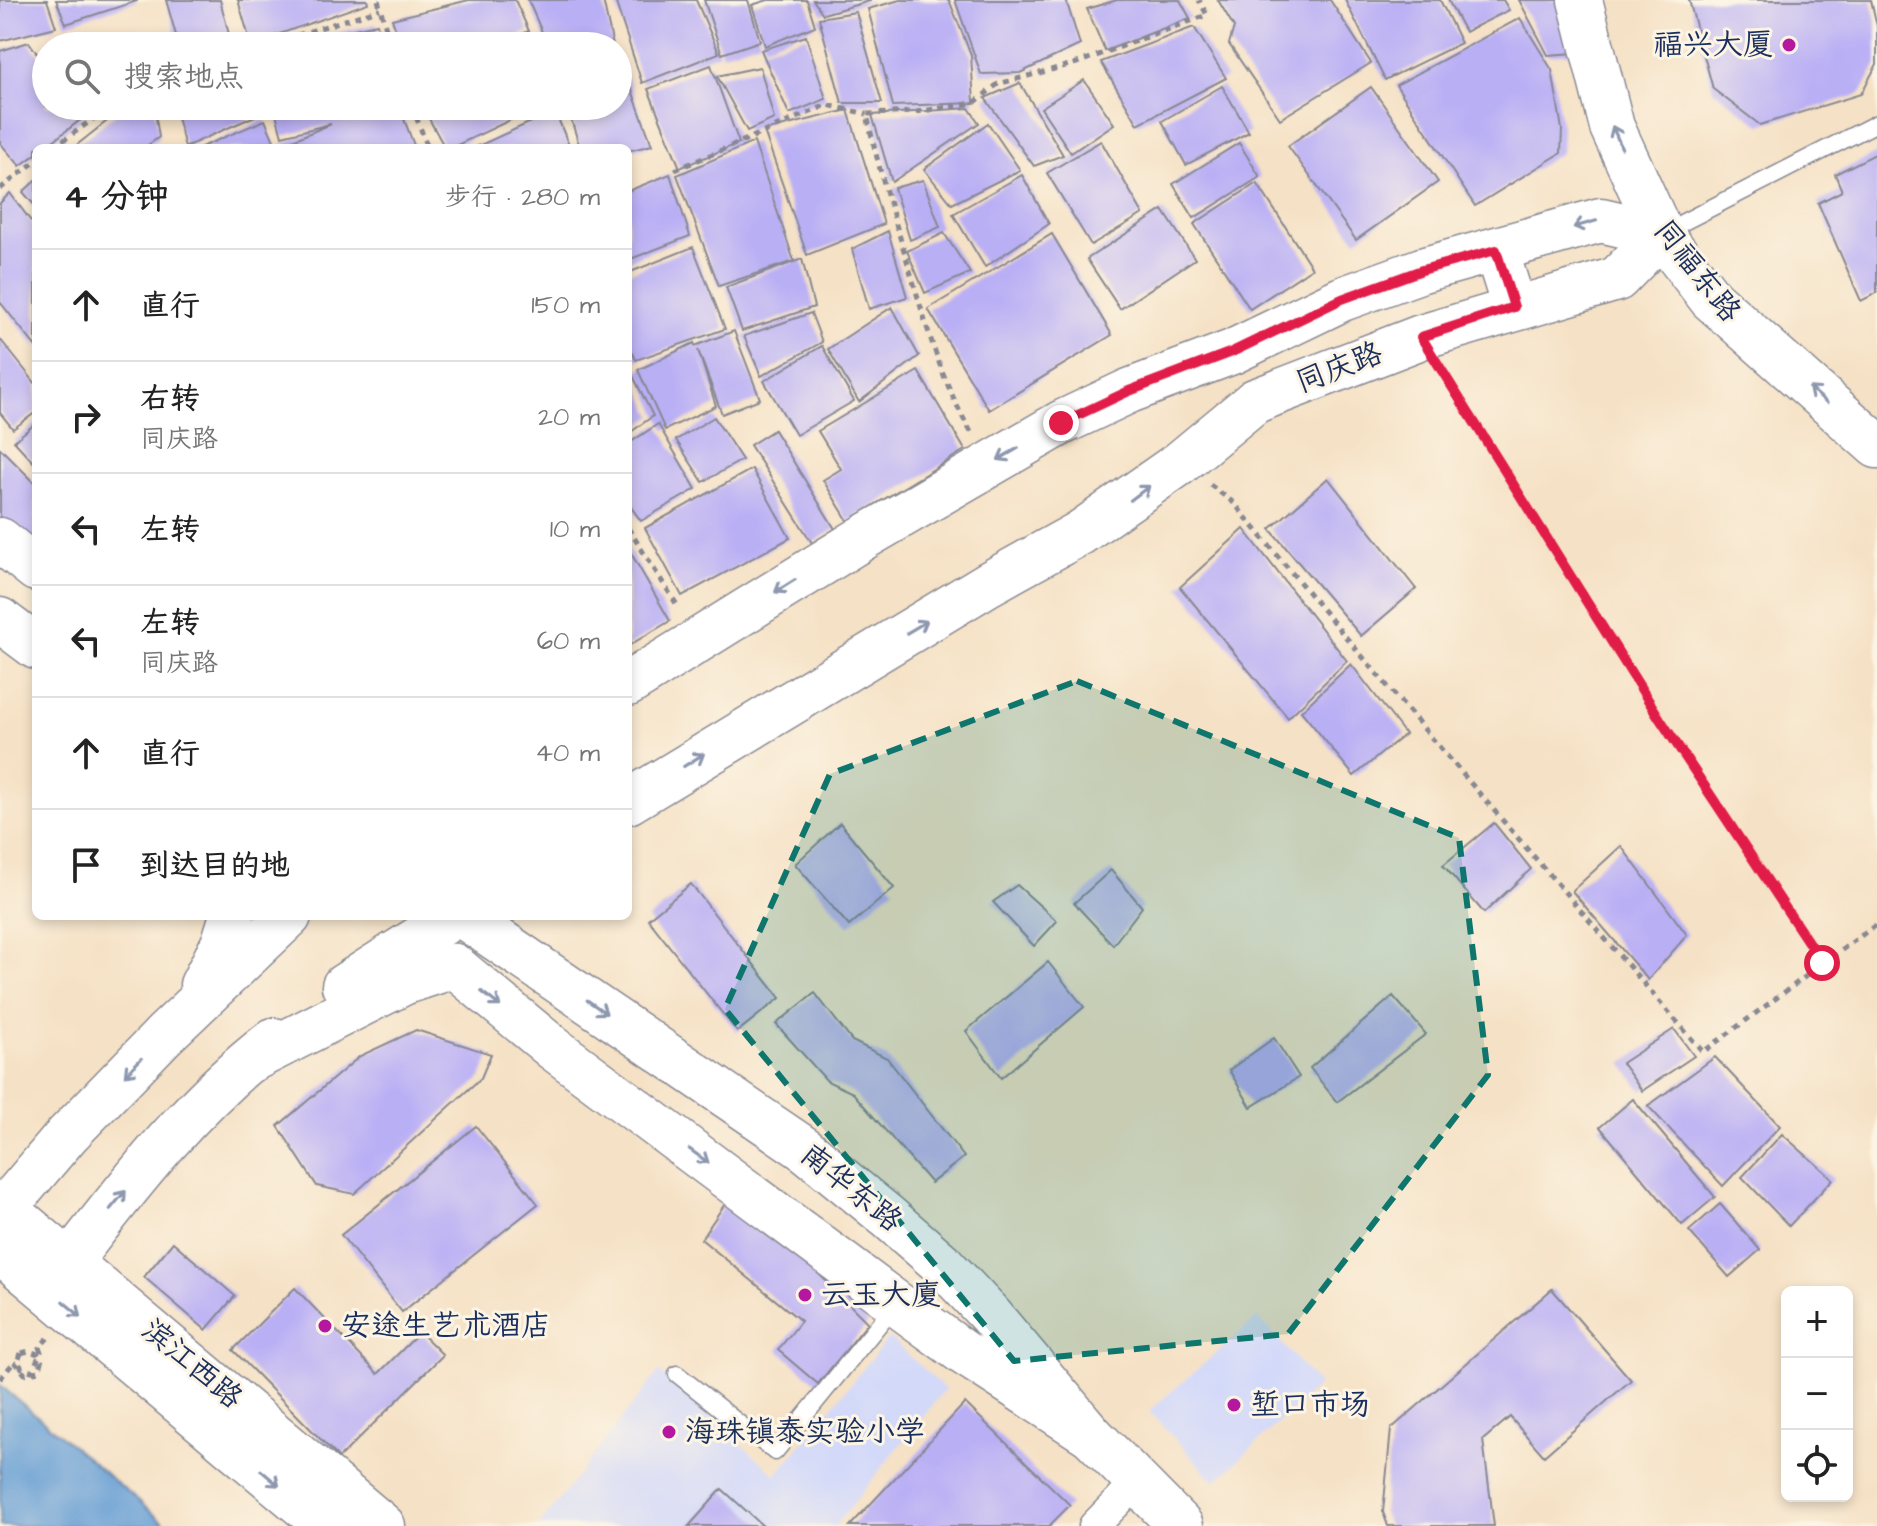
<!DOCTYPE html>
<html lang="zh">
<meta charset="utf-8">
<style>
body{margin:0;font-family:"Architects Daughter","LXGW WenKai TC",sans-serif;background:#f6f6f6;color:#222}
.controls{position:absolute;right:24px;bottom:24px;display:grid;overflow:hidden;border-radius:12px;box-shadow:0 4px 12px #0003}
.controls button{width:72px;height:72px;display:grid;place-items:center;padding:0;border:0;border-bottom:2px solid #e0e0e0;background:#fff;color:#222;font:40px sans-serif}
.stop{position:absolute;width:24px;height:24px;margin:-18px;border:6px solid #e11d48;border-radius:50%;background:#fff}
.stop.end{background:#e11d48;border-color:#fff;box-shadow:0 2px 8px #0008}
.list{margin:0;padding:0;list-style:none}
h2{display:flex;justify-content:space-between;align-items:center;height:104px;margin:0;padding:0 32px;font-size:34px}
h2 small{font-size:26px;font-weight:400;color:#767676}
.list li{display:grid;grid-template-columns:52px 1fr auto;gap:24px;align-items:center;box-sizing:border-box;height:112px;padding:0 32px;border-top:2px solid #e0e0e0}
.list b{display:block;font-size:30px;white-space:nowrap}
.list p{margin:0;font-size:26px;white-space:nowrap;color:#767676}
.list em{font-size:26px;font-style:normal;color:#767676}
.icon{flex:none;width:44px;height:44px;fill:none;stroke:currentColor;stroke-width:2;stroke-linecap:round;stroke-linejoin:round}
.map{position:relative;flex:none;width:1877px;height:1526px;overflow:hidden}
.search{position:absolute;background:#fff;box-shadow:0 4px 12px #0003;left:32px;top:32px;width:600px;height:88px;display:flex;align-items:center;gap:20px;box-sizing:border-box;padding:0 28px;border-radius:44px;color:#767676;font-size:30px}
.panel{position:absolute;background:#fff;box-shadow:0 4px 12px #0003;left:32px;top:144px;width:600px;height:776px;border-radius:12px}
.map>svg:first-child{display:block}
.built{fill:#d3d9f9}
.water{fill:#669ed4;stroke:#406699;stroke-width:2}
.building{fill:#b9aff5}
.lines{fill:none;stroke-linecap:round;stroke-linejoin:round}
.lane-casing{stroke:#888892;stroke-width:19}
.street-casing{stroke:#888892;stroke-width:33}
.secondary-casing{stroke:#888892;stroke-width:47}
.primary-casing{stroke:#888892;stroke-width:47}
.path{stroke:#888892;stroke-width:5;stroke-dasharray:6 6;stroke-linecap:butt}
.lane{stroke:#fff;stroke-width:16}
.street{stroke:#fff;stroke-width:30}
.secondary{stroke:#fff;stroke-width:44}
.primary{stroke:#fff;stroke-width:44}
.path-bridge{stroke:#888892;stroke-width:5;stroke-dasharray:6 6;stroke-linecap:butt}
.oneway{stroke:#8d97ae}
.route{stroke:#e11d48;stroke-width:10}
.marked{fill:#0f766e;fill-opacity:0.2;stroke:#0f766e;stroke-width:6;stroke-dasharray:16 10;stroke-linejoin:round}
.poi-dot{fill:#b5179e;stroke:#fcf5e5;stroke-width:3}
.labels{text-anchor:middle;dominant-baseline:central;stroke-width:6;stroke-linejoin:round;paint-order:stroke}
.poi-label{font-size:30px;fill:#1b2f5e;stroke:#fcf5e5;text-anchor:start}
.street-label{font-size:30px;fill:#1b2f5e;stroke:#fcf5e5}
</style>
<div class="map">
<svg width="1877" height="1526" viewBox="0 0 1877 1526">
<rect width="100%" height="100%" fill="#fcf5e5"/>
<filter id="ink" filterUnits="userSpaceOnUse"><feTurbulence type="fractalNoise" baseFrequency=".0125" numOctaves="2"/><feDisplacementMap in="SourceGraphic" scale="16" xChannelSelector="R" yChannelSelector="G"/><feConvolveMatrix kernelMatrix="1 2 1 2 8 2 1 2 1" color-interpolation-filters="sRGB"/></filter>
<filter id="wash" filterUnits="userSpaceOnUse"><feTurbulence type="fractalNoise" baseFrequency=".006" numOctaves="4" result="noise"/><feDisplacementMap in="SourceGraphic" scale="32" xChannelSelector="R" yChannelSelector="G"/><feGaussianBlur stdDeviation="1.8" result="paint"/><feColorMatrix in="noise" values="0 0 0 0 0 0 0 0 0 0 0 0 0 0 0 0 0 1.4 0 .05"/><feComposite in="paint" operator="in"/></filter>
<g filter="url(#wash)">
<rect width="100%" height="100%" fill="#f5e1c5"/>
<g class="built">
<path d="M1258,1317L1319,1385L1215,1482L1149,1411Z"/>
<path d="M889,1337L945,1389L835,1526H539L659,1371L776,1475Z"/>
</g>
<path class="water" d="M0,1385L168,1526H0Z"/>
<g id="blocks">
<g class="building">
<path d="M0,0H47L56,27L0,41Z"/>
<path d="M56,0H137V1L66,24Z"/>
<path d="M166,0H220L232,46H179Z"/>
<path d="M238,0H367L368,3L251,44Z"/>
<path d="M469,0H515L529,31L494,46H401L392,19Z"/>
<path d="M528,0H603L613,46H548Z"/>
<path d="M615,0H696L719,53L642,83Z"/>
<path d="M704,0H748L760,41L722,54Z"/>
<path d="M768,0H807L815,26L765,46L752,5Z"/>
<path d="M813,0H870V1L823,14Z"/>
<path d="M900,0H949L971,55L974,103L893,106L868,9Z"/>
<path d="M955,0H1066L1080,45L1020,73L981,74Z"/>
<path d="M1117,0H1180L1190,18L1105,51L1087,9Z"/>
<path d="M1218,0H1330L1371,63L1280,119L1229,44L1234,27Z"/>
<path d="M1345,0H1440L1461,43L1385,80Z"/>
<path d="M1448,0H1503L1509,10L1465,32Z"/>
<path d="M1519,0H1562L1575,53L1548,55Z"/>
<path d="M1689,0H1871L1877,26V64L1861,94L1760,125L1713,89Z"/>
<path d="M856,12L882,103H842L819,18Z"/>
<path d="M1520,18L1552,70L1562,129L1561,153L1475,206L1396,85Z"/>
<path d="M377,24L383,46H281V45Z"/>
<path d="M1194,27L1226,78L1138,124L1101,62Z"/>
<path d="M806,36L826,99L789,114L761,50Z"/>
<path d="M29,42L46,66V106H76L84,117L44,148H36V154L20,166L0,143V51Z"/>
<path d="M618,52L652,145L628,151V148H580L567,106H618Z"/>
<path d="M711,65L739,143L680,168L648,89Z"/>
<path d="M760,67L774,119L747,131L717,76Z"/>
<path d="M1084,80L1114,124L1071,153L1041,108Z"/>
<path d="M1020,83L1063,155L1034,166L985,98Z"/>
<path d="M1222,86L1249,132L1186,165L1162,121Z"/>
<path d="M1371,87L1438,182L1356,240L1288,146Z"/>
<path d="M126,106H154L159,137L144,148H73Z"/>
<path d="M174,106H261L264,112L185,147Z"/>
<path d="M274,106H399L415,148H283L281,145L331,124L282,136Z"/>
<path d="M422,106H540L451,148H445Z"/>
<path d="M969,108L979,123L892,182L872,115Z"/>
<path d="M848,110L884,224L807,255L764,131Z"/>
<path d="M555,111L570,148H474Z"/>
<path d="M265,120L277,148H199Z"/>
<path d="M988,123L1020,170L952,204L924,169Z"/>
<path d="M1101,141L1143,214L1091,245L1047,173Z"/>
<path d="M754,142L794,261L719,286L677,175Z"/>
<path d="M1239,143L1260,177L1194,218L1173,184Z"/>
<path d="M1877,153V293L1861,301L1818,203L1842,191L1835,174Z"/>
<path d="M670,174L690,236L628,260V191Z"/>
<path d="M1022,175L1049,224L985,267L953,214Z"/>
<path d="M36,180V207L23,192Z"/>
<path d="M923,180L940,227L910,240L894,188Z"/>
<path d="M1257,183L1312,268L1250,309L1194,224Z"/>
<path d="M10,193L36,228V347L0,302V203Z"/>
<path d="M1163,210L1195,259L1120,309L1087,259Z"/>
<path d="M888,231L907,297L869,309L852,249Z"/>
<path d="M944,233L970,273L925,293L907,251Z"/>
<path d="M1052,234L1112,335L989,410L928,309Z"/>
<path d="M693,247L725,329L636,360L628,342V273Z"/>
<path d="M802,259L814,307L742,331L726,287Z"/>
<path d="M892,307L919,356L859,402L828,349Z"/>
<path d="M811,313L822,342L761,376L744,336Z"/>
<path d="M734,331L760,399L722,414L698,350L716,406L665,430L638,370L694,343L695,346Z"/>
<path d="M0,339L36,384V412L13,429L0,413Z"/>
<path d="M822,346L854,401L796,435L764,381Z"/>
<path d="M628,366L653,416L628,434Z"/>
<path d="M918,371L965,450L848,521L823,480L841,469L818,431Z"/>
<path d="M714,417L742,460L703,482L676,440Z"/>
<path d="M36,423V465L14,441Z"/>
<path d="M658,424L696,489L641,521L628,503V444Z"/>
<path d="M774,430L835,529L812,543L750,445Z"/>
<path d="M0,448L36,484V550L0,520Z"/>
<path d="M752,469L790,538L682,596L645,528Z"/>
<path d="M1328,478L1416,589L1361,636L1270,529Z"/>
<path d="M1244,529L1347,661L1288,718L1180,587Z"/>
<path d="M628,548L670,621L628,646Z"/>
<path d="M1351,664L1405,734L1354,776L1301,711Z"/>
<path d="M840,823L894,888L849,926L795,864Z"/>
<path d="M1494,823L1531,869L1484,913L1443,865Z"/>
<path d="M1621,846L1687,935L1648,980L1572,891Z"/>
<path d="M1111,870L1142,907L1113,945L1074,903Z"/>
<path d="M691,884L780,998L737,1032L648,919Z"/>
<path d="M1017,885L1057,921L1034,946L993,902Z"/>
<path d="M1048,962L1084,1007L1001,1078L966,1031Z"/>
<path d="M815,993L852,1041L887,1058L964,1157L931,1183L853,1093L827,1081L776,1024Z"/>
<path d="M1393,996L1426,1034L1337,1102L1310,1068Z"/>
<path d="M1674,1029L1694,1056L1642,1091L1622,1063Z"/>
<path d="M416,1030L491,1054L481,1078L354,1194L317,1186L278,1126L360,1056Z"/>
<path d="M1274,1038L1299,1077L1251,1107L1229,1070Z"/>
<path d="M1715,1057L1780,1126L1723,1186L1648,1106Z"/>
<path d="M1633,1099L1715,1197L1682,1225L1600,1127Z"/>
<path d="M476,1126L538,1204L402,1312L341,1235Z"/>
<path d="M1782,1134L1833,1179L1789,1226L1742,1177Z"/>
<path d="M729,1198L785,1240L868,1323L818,1384L778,1350L801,1321L701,1239Z"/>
<path d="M1720,1204L1760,1250L1729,1277L1689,1231Z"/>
<path d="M173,1242L235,1296L206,1330L144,1277Z"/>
<path d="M295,1288L378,1374L420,1332L443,1355L339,1458L233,1350Z"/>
<path d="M1552,1289L1631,1380L1544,1456L1510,1417L1483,1440L1494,1526H1388L1383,1512L1391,1429Z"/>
<path d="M965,1403L1070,1505L1049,1526H850Z"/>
<path d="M722,1489L763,1526H689Z"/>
</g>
</g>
</g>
<g filter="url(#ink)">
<use href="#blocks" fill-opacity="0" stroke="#888892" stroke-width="2"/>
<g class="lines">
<defs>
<g id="lane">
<path d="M1662,233L1877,123"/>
<path d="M677,1374L775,1452L895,1305"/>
</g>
<path id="street" d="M1094,1526L1136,1483"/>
<g id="secondary">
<path d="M0,540L36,569"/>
<path d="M0,620L36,647"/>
<path d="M628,684L863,538L1061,423L1129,391L1232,352L1342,299L1422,270L1601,220L1661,234L1711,299L1877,446"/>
<path d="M628,802L988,584L1080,533L1180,463L1255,401"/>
<path d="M463,916L806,1150L888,1217L942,1264L990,1315L1091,1435L1181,1526"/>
<path d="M202,985L223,944L232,916"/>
<path d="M344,986L454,916"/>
<path d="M251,1060L403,983L454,966L553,1048L905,1310L964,1353L1091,1435"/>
<path d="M0,1204L383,1526"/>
<path d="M0,1251L327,1526"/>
<path d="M11,1260L5,1208L67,1135L164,1035L289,916"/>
<path d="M70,1261C131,1182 194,1101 274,1040"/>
</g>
<g id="primary">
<path d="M1496,250L1514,307"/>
<path d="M1255,401L1421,337L1617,279L1661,234L1612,127L1580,0"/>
</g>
</defs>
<use href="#lane" class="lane-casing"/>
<use href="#street" class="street-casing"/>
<use href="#secondary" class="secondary-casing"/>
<use href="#primary" class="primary-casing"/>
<g class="path">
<path d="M378,0L391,46"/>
<path d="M263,46L380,9"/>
<path d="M412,106L428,148"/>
<path d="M53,148L111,106"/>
<path d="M675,170L827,105L867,114"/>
<path d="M0,189L36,161"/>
<path d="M1443,371L1660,719L1822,963"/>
<path d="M971,432C941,381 925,321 908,264C893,214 877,165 867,114L916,112L974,103L998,84L1077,63L1207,15L1199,0"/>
<path d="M1210,485L1234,503C1387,689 1546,870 1703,1052L1877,924"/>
<path d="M628,528L679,608"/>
<path d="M21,1353L18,1362L22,1368L32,1371L41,1352L39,1347L48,1338"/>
<path d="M0,1379L14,1362"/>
</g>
<use href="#lane" class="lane"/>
<use href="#street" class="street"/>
<use href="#secondary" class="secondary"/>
<use href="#primary" class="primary"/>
<path class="path-bridge" d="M14,1362L25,1374L39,1371L42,1362L38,1354L29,1351L21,1353"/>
</g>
<defs><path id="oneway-shaft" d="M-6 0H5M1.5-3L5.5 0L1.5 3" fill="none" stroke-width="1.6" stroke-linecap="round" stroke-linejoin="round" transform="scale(2)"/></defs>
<g class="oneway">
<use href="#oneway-shaft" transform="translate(1617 137) rotate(-113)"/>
<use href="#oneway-shaft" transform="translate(1585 224) rotate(164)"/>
<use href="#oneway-shaft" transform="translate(1818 395) rotate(-139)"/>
<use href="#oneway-shaft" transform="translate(1008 454) rotate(150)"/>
<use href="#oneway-shaft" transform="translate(1140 493) rotate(-37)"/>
<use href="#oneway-shaft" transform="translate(785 586) rotate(148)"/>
<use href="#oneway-shaft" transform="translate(917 627) rotate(-31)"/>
<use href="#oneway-shaft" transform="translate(694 760) rotate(-32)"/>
<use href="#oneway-shaft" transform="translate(491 999) rotate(38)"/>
<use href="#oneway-shaft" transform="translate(597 1007) rotate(35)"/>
<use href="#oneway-shaft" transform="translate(133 1067) rotate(134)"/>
<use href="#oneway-shaft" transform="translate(699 1156) rotate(36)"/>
<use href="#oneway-shaft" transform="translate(118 1200) rotate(-50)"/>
<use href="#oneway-shaft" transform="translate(72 1309) rotate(40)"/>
<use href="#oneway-shaft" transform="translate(270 1478) rotate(40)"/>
</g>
</g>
<g class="lines" filter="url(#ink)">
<path class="route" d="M1061,423L1129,391L1232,352L1342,299L1422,270L1496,250L1514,307L1421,337L1660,719L1822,963"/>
</g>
<path class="marked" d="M1077,681L1459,838L1488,1075L1288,1334L1014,1361L725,1009L830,774Z"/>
<g class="poi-dot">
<circle cx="1789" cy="45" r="8"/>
<circle cx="805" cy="1295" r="8"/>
<circle cx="325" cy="1326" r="8"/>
<circle cx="1234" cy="1405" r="8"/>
<circle cx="669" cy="1432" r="8"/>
</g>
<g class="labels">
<g class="poi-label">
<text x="1773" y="45" text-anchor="end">福兴大厦</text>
<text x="821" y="1295">云玉大廈</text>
<text x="341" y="1326">安途生艺术酒店</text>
<text x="1250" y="1405">堑口市场</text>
<text x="685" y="1432">海珠镇泰实验小学</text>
</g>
<g class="street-label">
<text transform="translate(1697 271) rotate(52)">同福东路</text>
<text transform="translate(1339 368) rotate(-21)">同庆路</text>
<text transform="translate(851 1188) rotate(39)">南华东路</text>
<text transform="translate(192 1364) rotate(40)">滨江西路</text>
</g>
</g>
</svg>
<div class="controls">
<button>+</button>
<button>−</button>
<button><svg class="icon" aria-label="locate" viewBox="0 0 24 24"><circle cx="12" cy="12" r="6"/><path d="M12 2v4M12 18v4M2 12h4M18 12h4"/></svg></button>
</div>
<div class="stop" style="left:1822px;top:963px"></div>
<div class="stop end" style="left:1061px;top:423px"></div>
<div class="search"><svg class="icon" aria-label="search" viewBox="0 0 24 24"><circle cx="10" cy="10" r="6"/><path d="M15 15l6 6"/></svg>搜索地点</div>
<section class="panel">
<h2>4 分钟<small>步行 · 280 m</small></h2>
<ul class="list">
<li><svg class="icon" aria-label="ahead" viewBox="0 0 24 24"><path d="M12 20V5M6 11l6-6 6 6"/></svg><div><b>直行</b></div><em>150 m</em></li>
<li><svg class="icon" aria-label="right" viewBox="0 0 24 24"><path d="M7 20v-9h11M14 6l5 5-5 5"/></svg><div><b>右转</b><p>同庆路</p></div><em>20 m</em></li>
<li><svg class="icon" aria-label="left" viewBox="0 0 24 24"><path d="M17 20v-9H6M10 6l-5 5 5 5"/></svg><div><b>左转</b></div><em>10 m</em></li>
<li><svg class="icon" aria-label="left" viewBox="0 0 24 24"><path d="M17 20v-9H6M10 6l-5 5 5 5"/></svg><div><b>左转</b><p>同庆路</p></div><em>60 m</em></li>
<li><svg class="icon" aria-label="ahead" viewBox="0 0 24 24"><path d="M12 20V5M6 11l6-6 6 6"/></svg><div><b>直行</b></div><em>40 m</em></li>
<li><svg class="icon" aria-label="arrive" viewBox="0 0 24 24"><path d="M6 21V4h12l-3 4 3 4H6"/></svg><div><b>到达目的地</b></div></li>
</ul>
</section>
</div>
